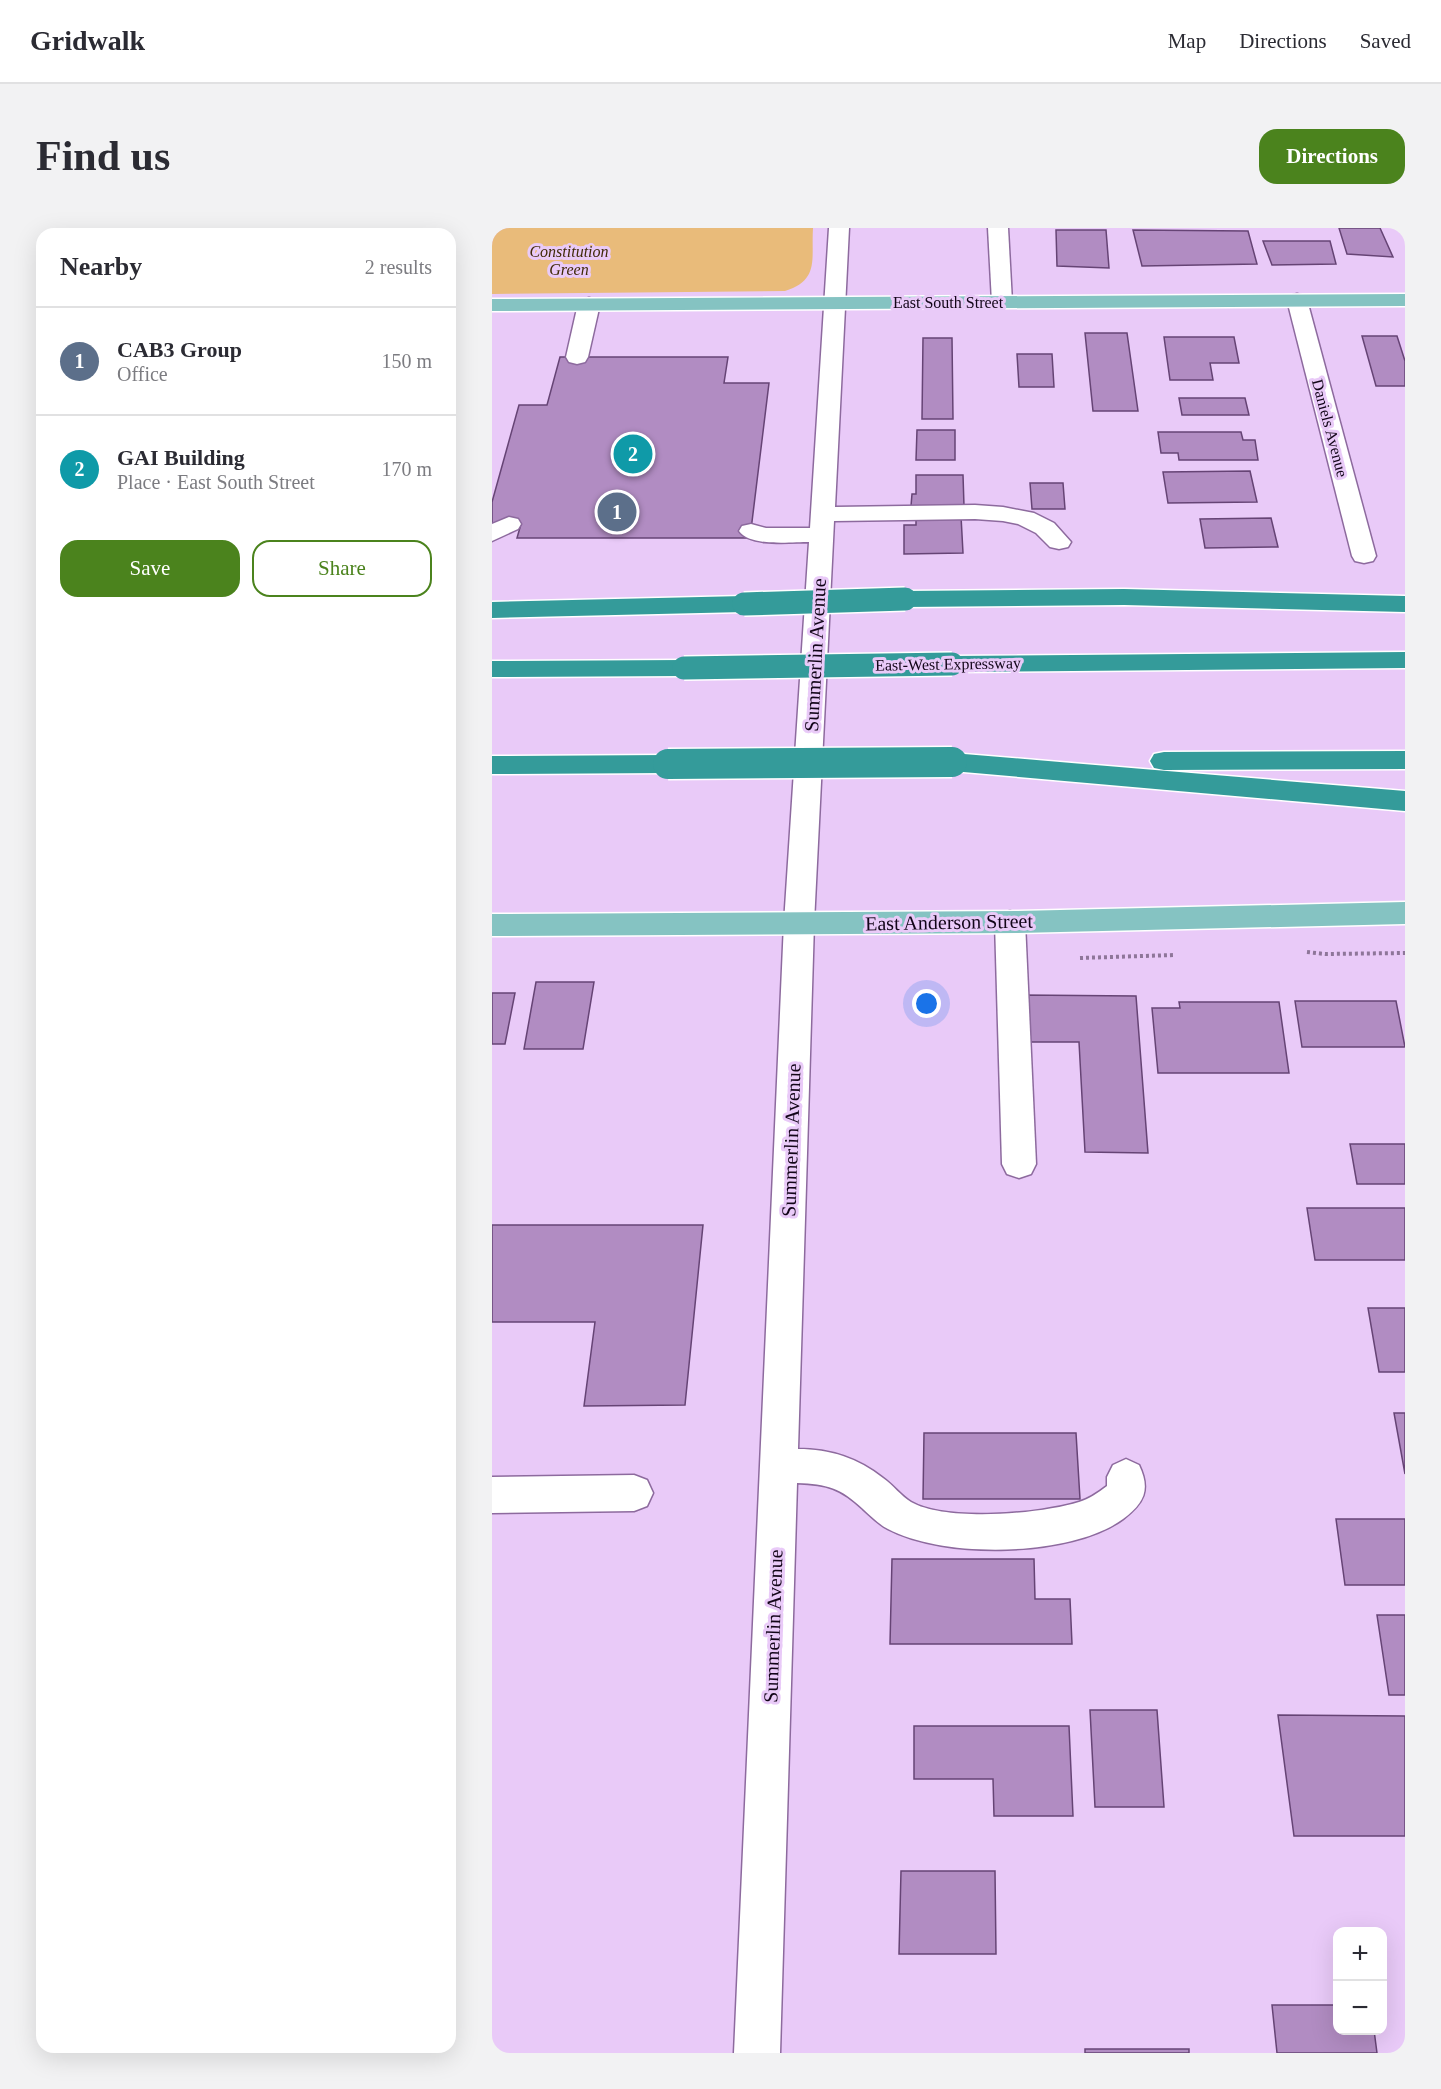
<!DOCTYPE html>
<meta charset="utf-8">
<style>
body{margin:0;font-family:"Times New Roman",serif;background:#f2f2f3;color:#2b2b33}
.controls{position:absolute;right:18px;bottom:18px;display:grid;overflow:hidden;border-radius:12px;box-shadow:0 6px 24px #0002}
.controls button{width:54px;height:54px;display:grid;place-items:center;padding:0;border:0;border-bottom:2px solid #e1e1e2;background:#fff;color:#2b2b33;font:30px sans-serif}
.you{position:absolute;left:435px;top:776px;width:21px;height:21px;margin:-15px;border:4px solid #fff;border-radius:50%;background:#1a73e8;box-shadow:0 0 0 9px #1a73e833}
.badge{display:grid;place-items:center;width:39px;height:39px;border-radius:50%;background:#4b831d;color:#fff;font-size:20px;font-weight:700}
.pin{position:absolute;translate:-50% -50%;border:3px solid #fff;box-shadow:0 2px 6px #0006}
.list{margin:0;padding:0;list-style:none}
h2{display:flex;justify-content:space-between;align-items:center;height:78px;margin:0;padding:0 24px;font-size:26px}
h2 small{font-size:20px;font-weight:400;color:#7c7c81}
.list li{display:grid;grid-template-columns:39px 1fr auto;gap:18px;align-items:center;box-sizing:border-box;height:108px;padding:0 24px;border-top:2px solid #e1e1e2}
.list b{display:block;font-size:22px;white-space:nowrap}
.list p{margin:0;font-size:20px;white-space:nowrap;color:#7c7c81}
.list em{font-size:20px;font-style:normal;color:#7c7c81}
.actions{display:flex;gap:12px;padding:18px 24px}
.actions a{flex:1;padding:14px 0;border:2px solid #4b831d;border-radius:18px;text-align:center;font-size:21px;color:#4b831d}
.actions .main{background:#4b831d;color:#fff}
.map{position:relative;flex:none;width:913px;height:1825px;overflow:hidden;border-radius:18px}
header{display:flex;align-items:center;gap:36px;box-sizing:border-box;height:84px;padding:0 30px;background:#fff;border-bottom:2px solid #e1e1e2}
header strong{font-size:28px}
nav{display:flex;gap:33px;margin-inline-start:auto;font-size:21px}
.intro{display:flex;align-items:center;justify-content:space-between;box-sizing:border-box;height:144px;padding:0 36px}
h1{margin:0;font-size:42px}
.button{padding:15px 27px;border-radius:18px;background:#4b831d;color:#fff;font-size:21px;font-weight:700}
main{display:flex;gap:36px;padding:0 36px}
aside{flex:1;background:#fff;border-radius:18px;box-shadow:0 6px 24px #0002}
.map>svg:first-child{display:block}
.green{fill:#e9bb7a}
.building{fill:#b18cc2;stroke:#664475;stroke-width:1.5}
.lines{fill:none;stroke-linecap:round;stroke-linejoin:round}
.minor-casing{stroke:#8d6a9e;stroke-width:3}
.major-casing{stroke:#fff;stroke-width:3}
.highway-casing{stroke:#fff;stroke-width:3}
.path{stroke:#8e7699;stroke-width:4;stroke-dasharray:3 3;stroke-linecap:butt}
.minor{fill:#fff;fill-rule:evenodd}
.major{fill:#85c3c2;fill-rule:evenodd}
.highway{fill:#349b9a;fill-rule:evenodd}
.highway-bridge-far1-casing{stroke:#fff;stroke-width:26;stroke-linecap:butt}
.highway-bridge-casing{stroke:#fff;stroke-width:33;stroke-linecap:butt}
.highway-bridge-far1{stroke:#349b9a;stroke-width:23}
.highway-bridge{stroke:#349b9a;stroke-width:30}
.labels{text-anchor:middle;dominant-baseline:central;stroke-width:6;stroke-linejoin:round;paint-order:stroke}
.far-park-label{font-size:16px;font-style:italic;fill:#402a08;stroke:#e9caf8}
.far-street-label{font-size:16px;fill:#120518;stroke:#e9caf8}
.street-label{font-size:20px;fill:#120518;stroke:#e9caf8}
</style>
<header>
<strong>Gridwalk</strong>
<nav><a>Map</a><a>Directions</a><a>Saved</a></nav>
</header>
<div class="intro"><h1>Find us</h1><a class="button">Directions</a></div>
<main>
<aside>
<h2>Nearby<small>2 results</small></h2>
<ul class="list">
<li><span class="badge" style="background:#5c6f8a">1</span><div><b>CAB3 Group</b><p>Office</p></div><em>150 m</em></li>
<li><span class="badge" style="background:#0f9aa8">2</span><div><b>GAI Building</b><p>Place · East South Street</p></div><em>170 m</em></li>
</ul>
<div class="actions"><a class="main">Save</a><a>Share</a></div>
</aside>
<div class="map">
<svg width="913" height="1825" viewBox="0 0 913 1825">
<rect width="100%" height="100%" fill="#e9caf8"/>
<path class="green" d="M0,0H321C319,31 328,52 293,63L0,66Z"/>
<g class="building">
<path d="M847,0H888L901,29L855,26Z"/>
<path d="M564,2H614L617,40L565,38Z"/>
<path d="M641,2L756,3L765,36L650,38Z"/>
<path d="M771,13H838L844,36L780,37Z"/>
<path d="M593,105H635L646,183H601Z"/>
<path d="M870,108H905L913,133V158H884Z"/>
<path d="M672,109H742L747,135H718L721,152H678Z"/>
<path d="M431,110H460L461,191H430Z"/>
<path d="M525,126H560L562,159H527Z"/>
<path d="M68,129H236L232,155H277L258,310H25L29,296H0V274L27,177H55Z"/>
<path d="M687,170H753L757,187H690Z"/>
<path d="M425,202H463V232H424Z"/>
<path d="M666,204H749L751,212H763L766,232H687L686,225H669Z"/>
<path d="M758,243L765,274L676,275L671,244Z"/>
<path d="M424,247H471L472,278H419L420,266H424Z"/>
<path d="M538,255H571L573,281H540Z"/>
<path d="M424,288H469L471,325L412,326V297H424Z"/>
<path d="M779,290L786,319L713,320L708,291Z"/>
<path d="M44,754H102L91,821H32Z"/>
<path d="M0,765H23L13,816H0Z"/>
<path d="M529,767L644,768L656,925L593,924L587,814H531Z"/>
<path d="M803,773H904L913,819H810Z"/>
<path d="M687,774H787L797,845H666L660,780H688Z"/>
<path d="M858,916H913V956H865Z"/>
<path d="M815,980H913V1032H823Z"/>
<path d="M0,997H211L193,1177L92,1178L103,1094H0Z"/>
<path d="M876,1080H913V1144H887Z"/>
<path d="M902,1185H913V1246Z"/>
<path d="M432,1205H584L588,1271H431Z"/>
<path d="M844,1291H913V1357H853Z"/>
<path d="M400,1331H542L543,1371H578L580,1416H398Z"/>
<path d="M885,1387H913V1467H897Z"/>
<path d="M598,1482H665L672,1579H603Z"/>
<path d="M786,1487L913,1488V1608H802Z"/>
<path d="M422,1498H577L581,1588H502L501,1551H422Z"/>
<path d="M409,1643H503L504,1726H407Z"/>
<path d="M780,1777H846V1802H882L885,1825H785Z"/>
<rect x="593" y="1821" width="104" height="4"/>
</g>
<g class="lines">
<defs>
<g id="minor">
<path d="M337,0H357L343,279L483,277L511,279L542,285L562,295L579,314L576,319L567,321L558,319L544,305L526,296L511,293L483,291L342,293L322,695L306,1221C338,1221 366,1230 391,1250C401,1257 409,1268 419,1274C454,1294 549,1286 587,1274C597,1271 606,1265 615,1258V1249L621,1237L634,1231L647,1237C659,1262 652,1275 631,1291C580,1329 452,1331 396,1301C386,1296 379,1288 371,1281C349,1260 335,1256 305,1255L288,1825H242L292,695L317,314C299,314 258,319 247,303L250,298L259,296L274,300H318Z"/>
<path d="M496,0H516L520,74L517,78L510,80L503,78L500,74Z"/>
<path d="M805,66L812,68L815,72L884,328L881,333L872,335L863,333L860,328L795,72L798,68Z"/>
<path d="M97,70L104,72L108,76L96,129L93,134L85,136L77,134L74,129L86,76L90,72Z"/>
<path d="M17,289L26,291L29,296L26,301L0,313V296Z"/>
<path d="M518,683L529,686L533,694L544,936L539,946L527,950L515,946L510,936L503,694L507,686Z"/>
<path d="M142,1247L155,1252L161,1265L155,1278L142,1283L0,1285V1249Z"/>
</g>
<g id="major">
<path d="M913,66V78L0,83V71Z"/>
<path d="M913,674V696L526,705L0,708V686L526,683Z"/>
</g>
<g id="highway">
<path d="M632,361L913,368V384L632,377L413,379L404,377L400,371L404,365L413,363Z"/>
<path d="M252,368L261,370L265,376L261,382L252,384L0,390V374Z"/>
<path d="M913,424V440L460,444L451,442L447,436L451,430L460,428Z"/>
<path d="M192,432L201,434L205,440L201,446L192,448L0,449V433Z"/>
<path d="M913,523V541L672,542L662,540L658,533L662,526L672,524Z"/>
<path d="M460,525L913,563V583L460,543L450,541L446,534L450,527Z"/>
<path d="M176,527L186,529L190,536L186,543L176,545L0,546V528Z"/>
</g>
</defs>
<use href="#minor" class="minor-casing"/>
<use href="#major" class="major-casing"/>
<use href="#highway" class="highway-casing"/>
<g class="path">
<path d="M815,724L833,726L913,725"/>
<path d="M588,730L682,727"/>
</g>
<use href="#minor" class="minor"/>
<use href="#major" class="major"/>
<use href="#highway" class="highway"/>
<defs>
<g id="highway-bridge-far1">
<path d="M252,376L413,371"/>
<path d="M192,440L460,436"/>
</g>
<path id="highway-bridge" d="M176,536L460,534"/>
</defs>
<use href="#highway-bridge-far1" class="highway-bridge-far1-casing"/>
<use href="#highway-bridge" class="highway-bridge-casing"/>
<use href="#highway-bridge-far1" class="highway-bridge-far1"/>
<use href="#highway-bridge" class="highway-bridge"/>
</g>
<g class="labels">
<g class="far-park-label">
<text x="77" y="23">Constitution<tspan x="77" dy="18">Green</tspan></text>
</g>
<g class="far-street-label">
<text x="456" y="74">East South Street</text>
<text transform="translate(838 200) rotate(75)">Daniels Avenue</text>
<text transform="translate(456 436) rotate(-1)">East-West Expressway</text>
</g>
<g class="street-label">
<text transform="translate(323 427) rotate(-87)">Summerlin Avenue</text>
<text transform="translate(457 694) rotate(-1)">East Anderson Street</text>
<text transform="translate(299 912) rotate(-88)">Summerlin Avenue</text>
<text transform="translate(281 1398) rotate(-88)">Summerlin Avenue</text>
</g>
</g>
</svg>
<div class="controls">
<button>+</button>
<button>−</button>
</div>
<div class="you"></div>
<div class="pin badge" style="left:125px;top:284px;background:#5c6f8a">1</div>
<div class="pin badge" style="left:141px;top:226px;background:#0f9aa8">2</div>
</div>
</main>
